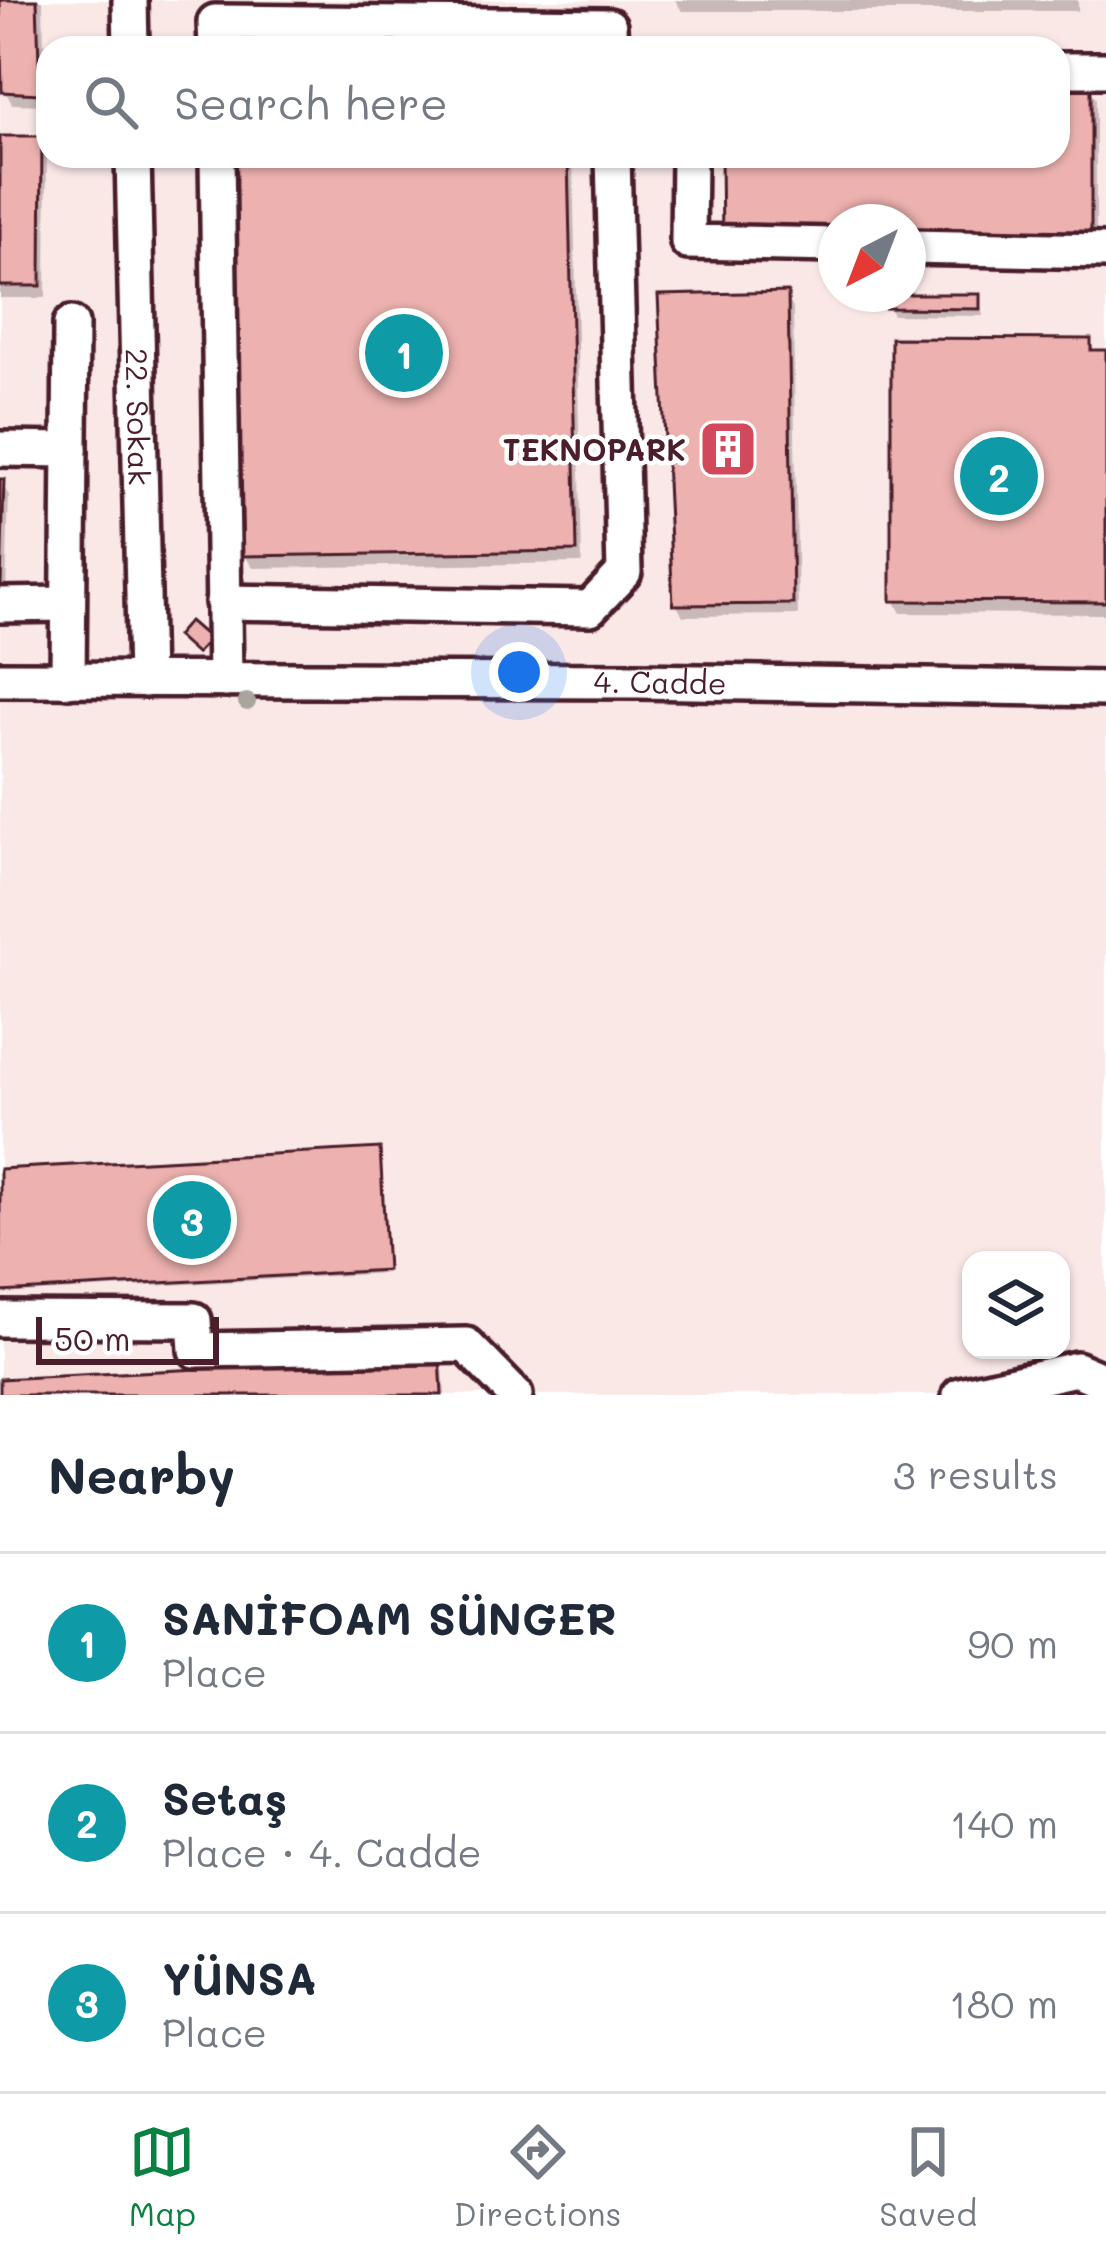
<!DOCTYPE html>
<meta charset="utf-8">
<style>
body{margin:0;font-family:Mali,sans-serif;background:#f6f6f7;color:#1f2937}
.controls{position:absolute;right:36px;bottom:36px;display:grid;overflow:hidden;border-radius:24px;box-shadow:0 3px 9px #0004}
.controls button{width:108px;height:108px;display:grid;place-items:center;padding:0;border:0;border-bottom:3px solid #e0e1e3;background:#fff;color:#1f2937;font:60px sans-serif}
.compass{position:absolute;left:818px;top:204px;width:108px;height:108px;border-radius:50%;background:#fff;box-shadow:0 3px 9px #0004;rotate:222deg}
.scale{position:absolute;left:36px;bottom:30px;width:183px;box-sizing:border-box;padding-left:12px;border:6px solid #4a1f2b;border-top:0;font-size:33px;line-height:42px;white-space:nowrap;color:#4a1f2b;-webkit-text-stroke:9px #fff;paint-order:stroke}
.you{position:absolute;left:519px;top:672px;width:42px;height:42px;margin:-30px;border:9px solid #fff;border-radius:50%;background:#1a73e8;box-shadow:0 0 0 18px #1a73e833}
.badge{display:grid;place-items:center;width:78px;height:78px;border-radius:50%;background:#0b8043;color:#fff;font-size:39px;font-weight:700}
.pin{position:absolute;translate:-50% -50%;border:6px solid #fff;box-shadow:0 3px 12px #0006}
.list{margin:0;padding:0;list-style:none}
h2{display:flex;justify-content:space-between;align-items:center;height:156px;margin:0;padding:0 48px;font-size:51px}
h2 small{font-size:39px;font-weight:400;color:#747a83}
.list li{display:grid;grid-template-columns:78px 1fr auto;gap:36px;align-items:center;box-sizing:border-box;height:180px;padding:0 48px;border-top:3px solid #e0e1e3}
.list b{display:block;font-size:45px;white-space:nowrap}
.list p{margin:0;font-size:39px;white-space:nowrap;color:#747a83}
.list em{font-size:39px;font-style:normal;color:#747a83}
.icon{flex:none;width:66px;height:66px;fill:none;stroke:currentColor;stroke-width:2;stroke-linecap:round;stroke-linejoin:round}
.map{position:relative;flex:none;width:1106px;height:1395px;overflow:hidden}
.search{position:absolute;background:#fff;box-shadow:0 3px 9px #0004;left:36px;right:36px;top:36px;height:132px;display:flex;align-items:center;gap:30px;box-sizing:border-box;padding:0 42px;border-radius:36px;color:#747a83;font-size:45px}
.sheet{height:696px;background:#fff}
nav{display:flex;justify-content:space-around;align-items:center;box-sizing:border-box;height:168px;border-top:3px solid #e0e1e3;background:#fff;font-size:33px;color:#747a83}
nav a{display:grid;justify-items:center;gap:6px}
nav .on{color:#0b8043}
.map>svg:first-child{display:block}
.built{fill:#fae8e7;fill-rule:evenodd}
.shadow{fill:#0003}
.building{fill:#edb2af;stroke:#4a1f2b;stroke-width:3}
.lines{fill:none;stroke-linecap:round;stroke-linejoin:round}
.minor-casing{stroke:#4a1f2b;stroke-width:42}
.minor{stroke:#fff;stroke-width:33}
.tree{fill:#aaa49f}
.labels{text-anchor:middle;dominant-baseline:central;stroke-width:9;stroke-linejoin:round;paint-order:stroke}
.street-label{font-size:30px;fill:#4a1f2b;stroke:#fff}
.poi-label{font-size:30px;font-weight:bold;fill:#4a1f2b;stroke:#fff;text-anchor:end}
</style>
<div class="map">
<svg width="1106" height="1395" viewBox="0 0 1106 1395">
<rect width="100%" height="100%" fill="#fff"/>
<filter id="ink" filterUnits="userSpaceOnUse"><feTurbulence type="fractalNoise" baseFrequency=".00833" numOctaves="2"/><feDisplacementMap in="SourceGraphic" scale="24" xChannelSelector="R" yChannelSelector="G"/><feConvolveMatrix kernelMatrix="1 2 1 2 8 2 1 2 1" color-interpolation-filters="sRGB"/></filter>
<g filter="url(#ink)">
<path class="built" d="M0,0H1106V1395H0ZM48,48H1058V156H48ZM836,222H908V294H836ZM971,1260H1061V1350H971Z"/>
<g class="shadow">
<path d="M3,0H43L45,105L12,104L5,91Z"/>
<path d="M675,0H1078V11H682Z"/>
<path d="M1058,87H1089L1096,99V262L908,222H836L724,156H1058Z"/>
<path d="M0,139H40L47,152L46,298H0Z"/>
<path d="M234,156H573L582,563L253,568L245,556Z"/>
<path d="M786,295L793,308L798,615L683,616L676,604Z"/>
<path d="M979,297L983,316L893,315L888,307Z"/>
<path d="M1089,342L1096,353H1106V614L901,613L894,600Z"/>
<path d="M0,482L9,495L6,597H0Z"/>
<path d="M380,1154L387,1273L0,1294V1172Z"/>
<path d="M439,1360L443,1368L445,1395H0V1382Z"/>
</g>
<g class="building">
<path d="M0,0H37L40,94L2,92Z"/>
<path d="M565,33V48H227V37Z"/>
<path d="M1058,84H1091V251L908,247V222H836V246L722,244L721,156H1058Z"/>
<path d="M0,136H42L41,286H0Z"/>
<path d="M231,156H568L577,551L243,556Z"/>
<path d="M788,292L793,604L673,605L658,295Z"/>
<path d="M885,294H980V309L885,308Z"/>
<path d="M891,338L1091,339V350H1106V602L891,601Z"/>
<path d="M0,479H4L1,586H0Z"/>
<path d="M189,621L210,639L196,654L176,636Z"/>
<path d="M380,1148L387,1270L0,1292V1169Z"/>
<path d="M440,1357L442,1395H0V1379Z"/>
</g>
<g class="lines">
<defs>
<g id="minor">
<path d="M130,0L131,48"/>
<path d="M216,48L215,22L609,26L610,48"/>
<path d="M1058,70H1106"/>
<path id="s1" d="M133,156L145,680"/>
<path d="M217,156L225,680"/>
<path d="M689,156L688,242L836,245"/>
<path d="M908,247L1106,251"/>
<path d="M0,449L70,450"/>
<path d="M223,602L590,608L624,572L613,156"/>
<path d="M0,605L68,604"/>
<path id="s2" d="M0,679L638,681L1106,689"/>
<path d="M68,680L71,324"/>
<path d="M0,1319L194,1320L196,1350L466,1345L515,1395"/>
<path d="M960,1395L1076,1369L1106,1382"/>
</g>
</defs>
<use href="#minor" class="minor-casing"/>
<use href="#minor" class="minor"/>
</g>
<circle class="tree" cx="247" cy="702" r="9"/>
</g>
<defs>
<symbol id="building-square" viewBox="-11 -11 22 22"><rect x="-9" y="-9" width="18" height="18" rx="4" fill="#d1495b" stroke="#fff"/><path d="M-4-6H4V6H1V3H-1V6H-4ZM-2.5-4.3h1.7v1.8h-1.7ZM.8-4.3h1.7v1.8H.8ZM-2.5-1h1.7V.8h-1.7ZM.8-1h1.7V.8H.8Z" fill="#fff"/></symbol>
</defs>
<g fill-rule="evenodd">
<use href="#building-square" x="695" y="416" width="66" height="66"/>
</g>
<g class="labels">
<g class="street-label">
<text stroke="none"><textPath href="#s1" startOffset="261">22. Sokak</textPath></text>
<text stroke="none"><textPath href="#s2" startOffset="660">4. Cadde</textPath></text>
</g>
<g class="poi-label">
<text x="686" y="449">TEKNOPARK</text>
</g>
</g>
</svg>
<div class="controls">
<button><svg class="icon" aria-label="layers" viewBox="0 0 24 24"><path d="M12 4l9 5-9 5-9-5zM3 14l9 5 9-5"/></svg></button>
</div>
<svg class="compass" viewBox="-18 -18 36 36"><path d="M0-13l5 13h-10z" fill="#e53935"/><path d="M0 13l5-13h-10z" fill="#747a83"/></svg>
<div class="scale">50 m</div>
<div class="you"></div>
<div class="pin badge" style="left:404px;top:353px;background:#0f9aa8">1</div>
<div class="pin badge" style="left:999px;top:476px;background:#0f9aa8">2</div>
<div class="pin badge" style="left:192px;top:1220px;background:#0f9aa8">3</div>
<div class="search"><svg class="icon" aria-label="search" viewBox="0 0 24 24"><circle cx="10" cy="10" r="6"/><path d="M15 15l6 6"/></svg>Search here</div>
</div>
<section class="sheet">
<h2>Nearby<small>3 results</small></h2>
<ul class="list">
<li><span class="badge" style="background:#0f9aa8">1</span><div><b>SANİFOAM SÜNGER</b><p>Place</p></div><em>90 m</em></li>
<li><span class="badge" style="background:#0f9aa8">2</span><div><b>Setaş</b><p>Place · 4. Cadde</p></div><em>140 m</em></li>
<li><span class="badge" style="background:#0f9aa8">3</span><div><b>YÜNSA</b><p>Place</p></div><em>180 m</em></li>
</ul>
</section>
<nav>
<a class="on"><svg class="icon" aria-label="map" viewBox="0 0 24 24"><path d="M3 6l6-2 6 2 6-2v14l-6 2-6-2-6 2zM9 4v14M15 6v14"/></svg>Map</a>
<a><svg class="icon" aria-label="directions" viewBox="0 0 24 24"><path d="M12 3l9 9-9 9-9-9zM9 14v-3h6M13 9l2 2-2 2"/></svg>Directions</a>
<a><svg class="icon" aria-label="saved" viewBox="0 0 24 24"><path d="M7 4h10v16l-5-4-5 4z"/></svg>Saved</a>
</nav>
